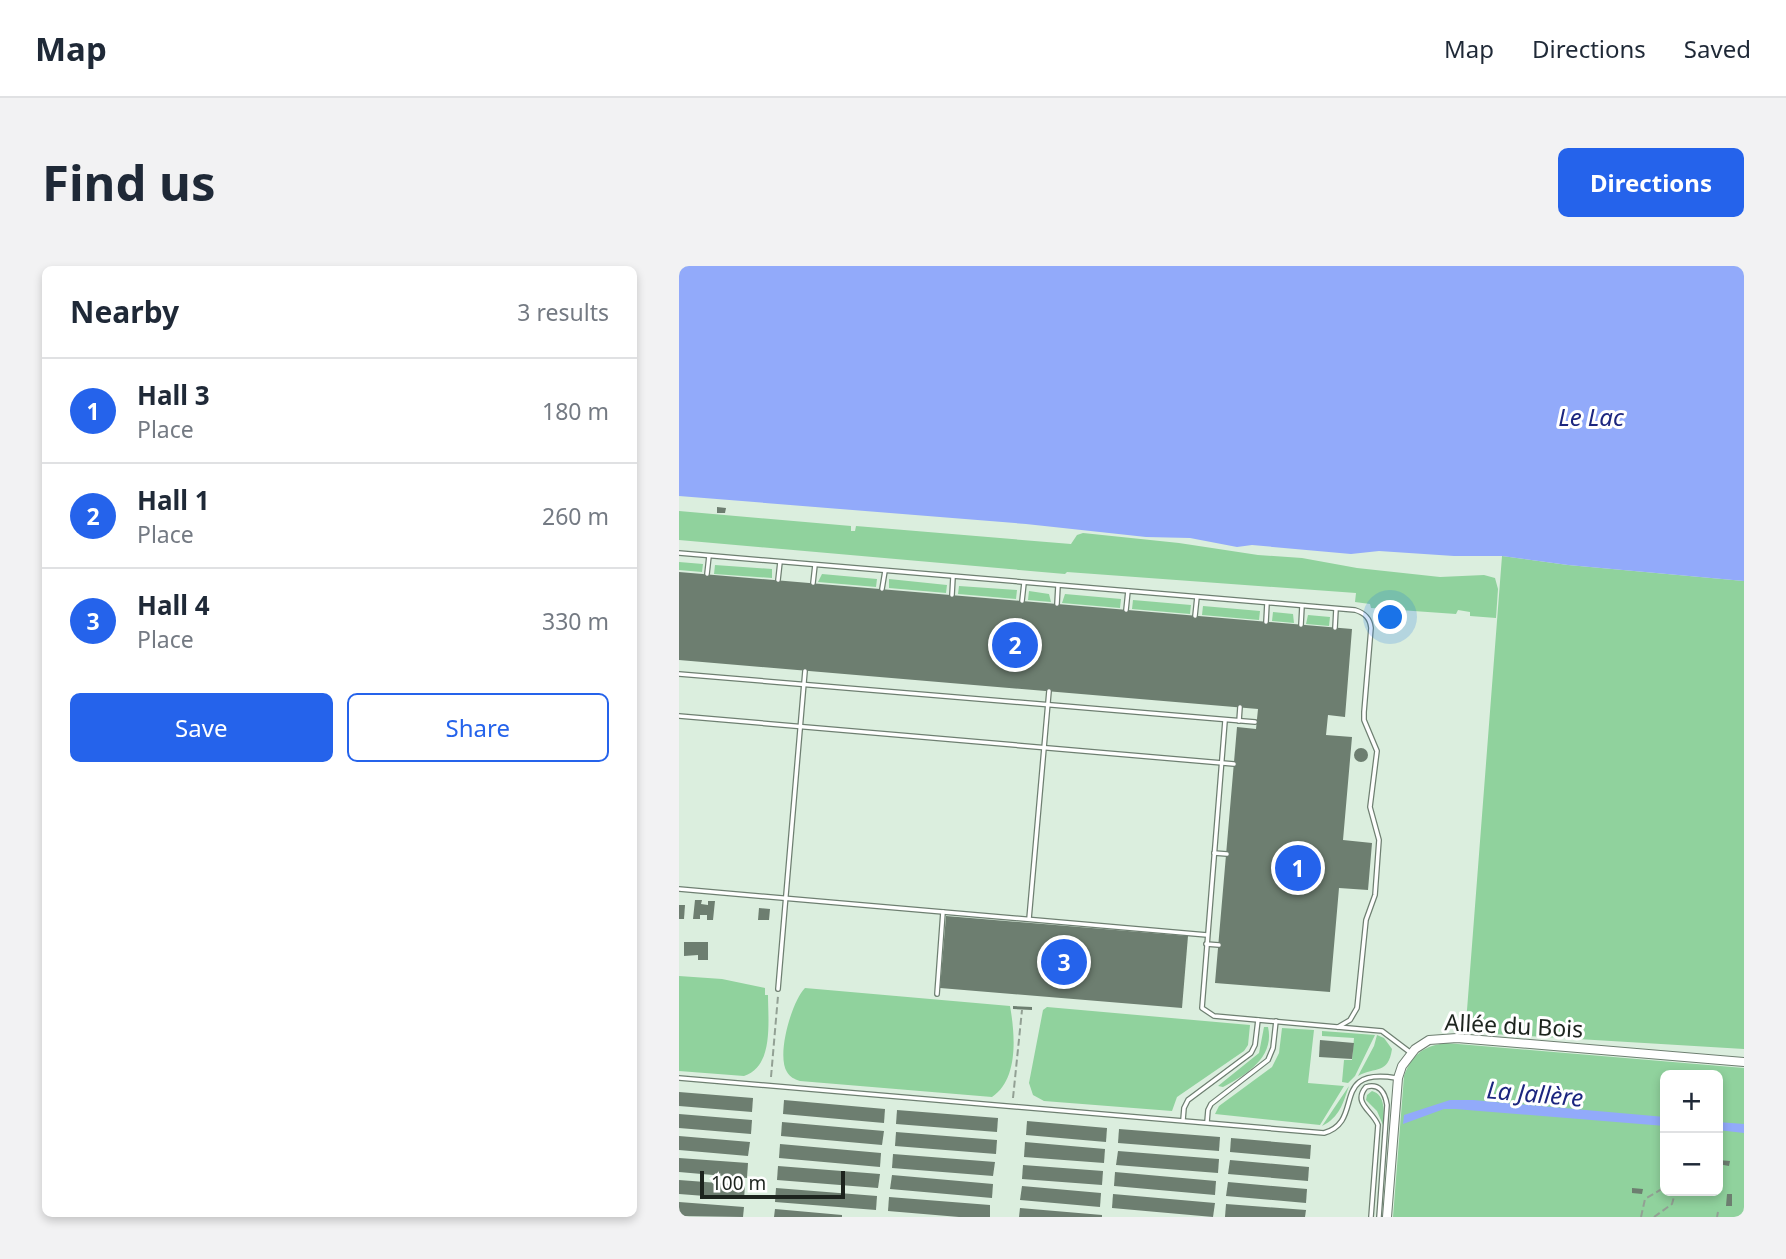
<!DOCTYPE html>
<meta charset="utf-8">
<style>
body{margin:0;font-family:"Noto Sans",sans-serif;background:#f2f2f3;color:#1f2937}
.controls{position:absolute;right:21px;bottom:21px;display:grid;overflow:hidden;border-radius:10px;box-shadow:0 4px 10px #0003}
.controls button{width:63px;height:63px;display:grid;place-items:center;padding:0;border:0;border-bottom:2px solid #e0e1e3;background:#fff;color:#1f2937;font:35px sans-serif}
.scale{position:absolute;left:21px;bottom:18px;width:145px;box-sizing:border-box;padding-left:7px;border:4px solid #1d241e;border-top:0;font-size:19px;line-height:24px;white-space:nowrap;color:#1d241e;-webkit-text-stroke:5px #fff;paint-order:stroke}
.you{position:absolute;left:712px;top:352px;width:24px;height:24px;margin:-18px;border:5px solid #fff;border-radius:50%;background:#1a73e8;box-shadow:0 0 0 10px #1a73e833}
.badge{display:grid;place-items:center;width:46px;height:46px;border-radius:50%;background:#2563eb;color:#fff;font-size:23px;font-weight:700}
.pin{position:absolute;translate:-50% -50%;border:4px solid #fff;box-shadow:0 2px 7px #0006}
.list{margin:0;padding:0;list-style:none}
h2{display:flex;justify-content:space-between;align-items:center;height:91px;margin:0;padding:0 28px;font-size:30px}
h2 small{font-size:23px;font-weight:400;color:#747a83}
.list li{display:grid;grid-template-columns:46px 1fr auto;gap:21px;align-items:center;box-sizing:border-box;height:105px;padding:0 28px;border-top:2px solid #e0e1e3}
.list b{display:block;font-size:26px;white-space:nowrap}
.list p{margin:0;font-size:23px;white-space:nowrap;color:#747a83}
.list em{font-size:23px;font-style:normal;color:#747a83}
.actions{display:flex;gap:14px;padding:21px 28px}
.actions a{flex:1;padding:16px 0;border:2px solid #2563eb;border-radius:10px;text-align:center;font-size:24px;color:#2563eb}
.actions .main{background:#2563eb;color:#fff}
.map{position:relative;flex:none;width:1065px;height:951px;overflow:hidden;border-radius:10px}
header{display:flex;align-items:center;gap:42px;box-sizing:border-box;height:98px;padding:0 35px;background:#fff;border-bottom:2px solid #e0e1e3}
header strong{font-size:33px}
nav{display:flex;gap:38px;margin-inline-start:auto;font-size:24px}
.intro{display:flex;align-items:center;justify-content:space-between;box-sizing:border-box;height:168px;padding:0 42px}
h1{margin:0;font-size:49px}
.button{padding:18px 32px;border-radius:10px;background:#2563eb;color:#fff;font-size:24px;font-weight:700}
main{display:flex;gap:42px;padding:0 42px}
aside{flex:1;background:#fff;border-radius:10px;box-shadow:0 4px 10px #0003}
.map>svg:first-child{display:block}
.green{fill:#90d29d;fill-rule:evenodd}
.water{fill:#92aafa}
.building{fill:#6d7e70}
.lines{fill:none;stroke-linecap:round;stroke-linejoin:round}
.lane-casing{stroke:#6e7f71;stroke-width:6}
.street-casing{stroke:#6e7f71;stroke-width:10}
.path{stroke:#92a094;stroke-width:2;stroke-dasharray:7 3.5;stroke-linecap:butt}
.lane{stroke:#fff;stroke-width:3.5}
.street{stroke:#fff;stroke-width:8}
.labels{text-anchor:middle;dominant-baseline:central;stroke-width:6;stroke-linejoin:round;paint-order:stroke}
.street-label{font-size:23px;fill:#1d241e;stroke:#fff}
.water-label{font-size:24px;font-style:italic;fill:#1c267f;stroke:#fff}
</style>
<header>
<strong>Map</strong>
<nav><a>Map</a><a>Directions</a><a>Saved</a></nav>
</header>
<div class="intro"><h1>Find us</h1><a class="button">Directions</a></div>
<main>
<aside>
<h2>Nearby<small>3 results</small></h2>
<ul class="list">
<li><span class="badge">1</span><div><b>Hall 3</b><p>Place</p></div><em>180 m</em></li>
<li><span class="badge">2</span><div><b>Hall 1</b><p>Place</p></div><em>260 m</em></li>
<li><span class="badge">3</span><div><b>Hall 4</b><p>Place</p></div><em>330 m</em></li>
</ul>
<div class="actions"><a class="main">Save</a><a>Share</a></div>
</aside>
<div class="map">
<svg width="1065" height="951" viewBox="0 0 1065 951">
<rect width="100%" height="100%" fill="#dbeede"/>
<g class="green">
<path d="M0,245L172,260V265H176L177,260L392,278L398,269L404,267L500,277L579,289L623,292L678,302L761,311L805,309L816,312L819,323L817,352L791,350V346L779,344L777,348L692,342L691,338L676,336L677,327L388,306L386,308L0,274Z"/>
<path d="M823,290L889,299L1065,315V783L797,767L787,757Z"/>
<path d="M0,296L24,298L23,306L0,304Z"/>
<path d="M36,299L93,303V312L35,308Z"/>
<path d="M143,308L198,313L197,321L139,316Z"/>
<path d="M210,313L268,319L267,327L210,322Z"/>
<path d="M280,320L338,324L337,333L279,328Z"/>
<path d="M350,325L370,328L372,336L349,334Z"/>
<path d="M386,328L442,333L441,342L383,337Z"/>
<path d="M454,334L512,339L511,348L453,343Z"/>
<path d="M524,340L581,345L580,354L523,349Z"/>
<path d="M594,346L614,348L615,357L593,355Z"/>
<path d="M629,349L651,351L650,360L627,358Z"/>
<path d="M0,710L43,713L86,722V729H89C89,754 95,801 65,810L0,805Z"/>
<path d="M126,722L331,740C336,768 340,813 313,831L121,815C115,813 111,811 108,806C97,789 113,735 126,722Z"/>
<path d="M368,741L571,759L569,779L565,785L498,831L493,845L365,835L354,829L350,817L364,744Z"/>
<path d="M585,761H589C596,791 567,809 544,821L539,820L580,787Z"/>
<path d="M603,762L635,764L629,817L665,820L641,859L536,848L540,840L593,801L600,787Z"/>
<path d="M643,765L696,769L676,810L669,817L663,816L665,794H673L675,772L643,770Z"/>
<path d="M698,769L705,772L713,783C709,809 697,800 679,810L695,780Z"/>
<path d="M767,777L1065,802V951H714L725,810C733,788 745,780 767,777ZM986,809H1039V925H986Z"/>
<path d="M670,820C664,837 661,851 643,860Z"/>
<path d="M693,825C707,829 705,847 704,859L698,845L687,834L688,829Z"/>
</g>
<g class="water">
<path d="M0,0H1065V315L889,299L823,290H775L700,285L672,288L573,279L558,281L511,272L467,271L347,258L0,230Z"/>
<path d="M771,834H794L986,851V860L776,843H765L724,858L725,849Z"/>
<path d="M1039,856L1065,858V867L1039,864Z"/>
</g>
<g class="building">
<path d="M38,241L47,242L46,247H38Z"/>
<path d="M0,306L673,363L666,451L649,449L647,469L673,471L664,574L693,577L689,624L660,622L651,726L536,717L558,461L577,463L579,443L0,394Z"/>
<circle cx="682" cy="489" r="7"/>
<path d="M16,634H23L22,638L29,639V635H36L34,654H28V649H21V653H14Z"/>
<path d="M0,639H6L5,653H0Z"/>
<path d="M80,642L91,643L90,654H79Z"/>
<path d="M267,650L509,670L503,742L261,722Z"/>
<path d="M5,676H29V694H19V689L5,690Z"/>
<path d="M334,740L353,741V744L334,743Z"/>
<path d="M641,774L675,777L673,793L640,791Z"/>
<path d="M0,826L74,832L73,846L0,840Z"/>
<path d="M105,834L206,843L205,857L104,848Z"/>
<path d="M218,844L319,852L318,866L217,858Z"/>
<path d="M0,848L73,854L72,868L0,862Z"/>
<path d="M348,855L428,862L427,876L347,869Z"/>
<path d="M103,856L205,865L203,879L102,870Z"/>
<path d="M440,863L541,871L540,885L439,877Z"/>
<path d="M217,866L318,874L317,888L216,880Z"/>
<path d="M0,870L71,876L69,890L0,884Z"/>
<path d="M552,872L632,879L631,893L551,886Z"/>
<path d="M346,876L426,883L425,897L345,891Z"/>
<path d="M101,878L202,887L201,901L100,892Z"/>
<path d="M439,885L540,893L539,907L437,899Z"/>
<path d="M214,888L316,896L314,910L213,902Z"/>
<path d="M0,892L69,897L68,912L0,906Z"/>
<path d="M551,894L630,901L629,915L549,908Z"/>
<path d="M1039,894L1051,895L1050,900L1039,898Z"/>
<path d="M344,899L424,905L423,919L343,913Z"/>
<path d="M99,900L201,908L199,922L98,914Z"/>
<path d="M436,906L537,915L536,929L435,920Z"/>
<path d="M213,909L314,918L313,932L211,923Z"/>
<path d="M0,914L66,919L65,933L0,928Z"/>
<path d="M549,916L628,923L627,937L547,930Z"/>
<path d="M343,920L422,927L421,941L341,934Z"/>
<path d="M97,922L198,930L197,944L96,936Z"/>
<path d="M953,922L964,923L963,928L953,927Z"/>
<path d="M434,928L536,937L534,951L433,942Z"/>
<path d="M1048,928H1053V940H1047Z"/>
<path d="M210,931L311,939V951H280L209,945Z"/>
<path d="M0,936L65,941L64,951L0,950Z"/>
<path d="M547,938L627,944L626,951H546Z"/>
<path d="M341,942L423,949V951H340Z"/>
<path d="M96,943L163,949V951H95Z"/>
</g>
<g class="lines">
<defs>
<g id="lane">
<path d="M0,287L676,344C686,347 691,352 692,362L685,446V454L698,485L691,541L700,574L696,629L687,654L678,742L671,754L659,761"/>
<path d="M28,308L30,290"/>
<path d="M99,314L101,296"/>
<path d="M134,317L136,299"/>
<path d="M203,323L206,305"/>
<path d="M273,329L274,311"/>
<path d="M343,335L345,317"/>
<path d="M378,338L379,320"/>
<path d="M447,344L449,325"/>
<path d="M516,350L518,331"/>
<path d="M587,356L588,337"/>
<path d="M622,359L623,340"/>
<path d="M656,362L657,343"/>
<path d="M0,408L576,456"/>
<path d="M0,450L555,498"/>
<path d="M546,455L523,742L535,750L703,765L732,787"/>
<path d="M560,455L561,441"/>
<path d="M535,587L548,588"/>
<path d="M0,623L528,669"/>
<path d="M350,653L370,425"/>
<path d="M527,678L540,679"/>
<path d="M99,723L126,405"/>
<path d="M258,728L264,646"/>
<path d="M0,812L645,867C687,855 649,801 717,812"/>
<path d="M504,854L505,842L509,834L572,787L576,779L579,754"/>
<path d="M528,856L529,844L532,838L589,794L594,782L597,755"/>
<path d="M692,951L699,859C694,845 673,837 687,821C700,817 706,826 708,839L700,951"/>
</g>
<path id="street" d="M708,951L719,812L723,800L736,783L750,774L778,772L1065,796"/>
</defs>
<use href="#lane" class="lane-casing"/>
<use href="#street" class="street-casing"/>
<g class="path">
<path d="M92,811L99,730"/>
<path d="M334,832L343,744"/>
<path d="M962,951L966,933L986,921"/>
<path d="M975,951L993,938L996,927"/>
<path d="M1038,951L1039,946"/>
</g>
<use href="#lane" class="lane"/>
<use href="#street" class="street"/>
</g>
<g class="labels">
<g class="street-label">
<text transform="translate(835 759) rotate(3)">Allée du Bois</text>
</g>
<g class="water-label">
<text x="912" y="150">Le Lac</text>
<text transform="translate(856 827) rotate(5)">La Jallère</text>
</g>
</g>
</svg>
<div class="controls">
<button>+</button>
<button>−</button>
</div>
<div class="scale">100 m</div>
<div class="you"></div>
<div class="pin badge" style="left:619px;top:602px">1</div>
<div class="pin badge" style="left:336px;top:379px">2</div>
<div class="pin badge" style="left:385px;top:696px">3</div>
</div>
</main>
